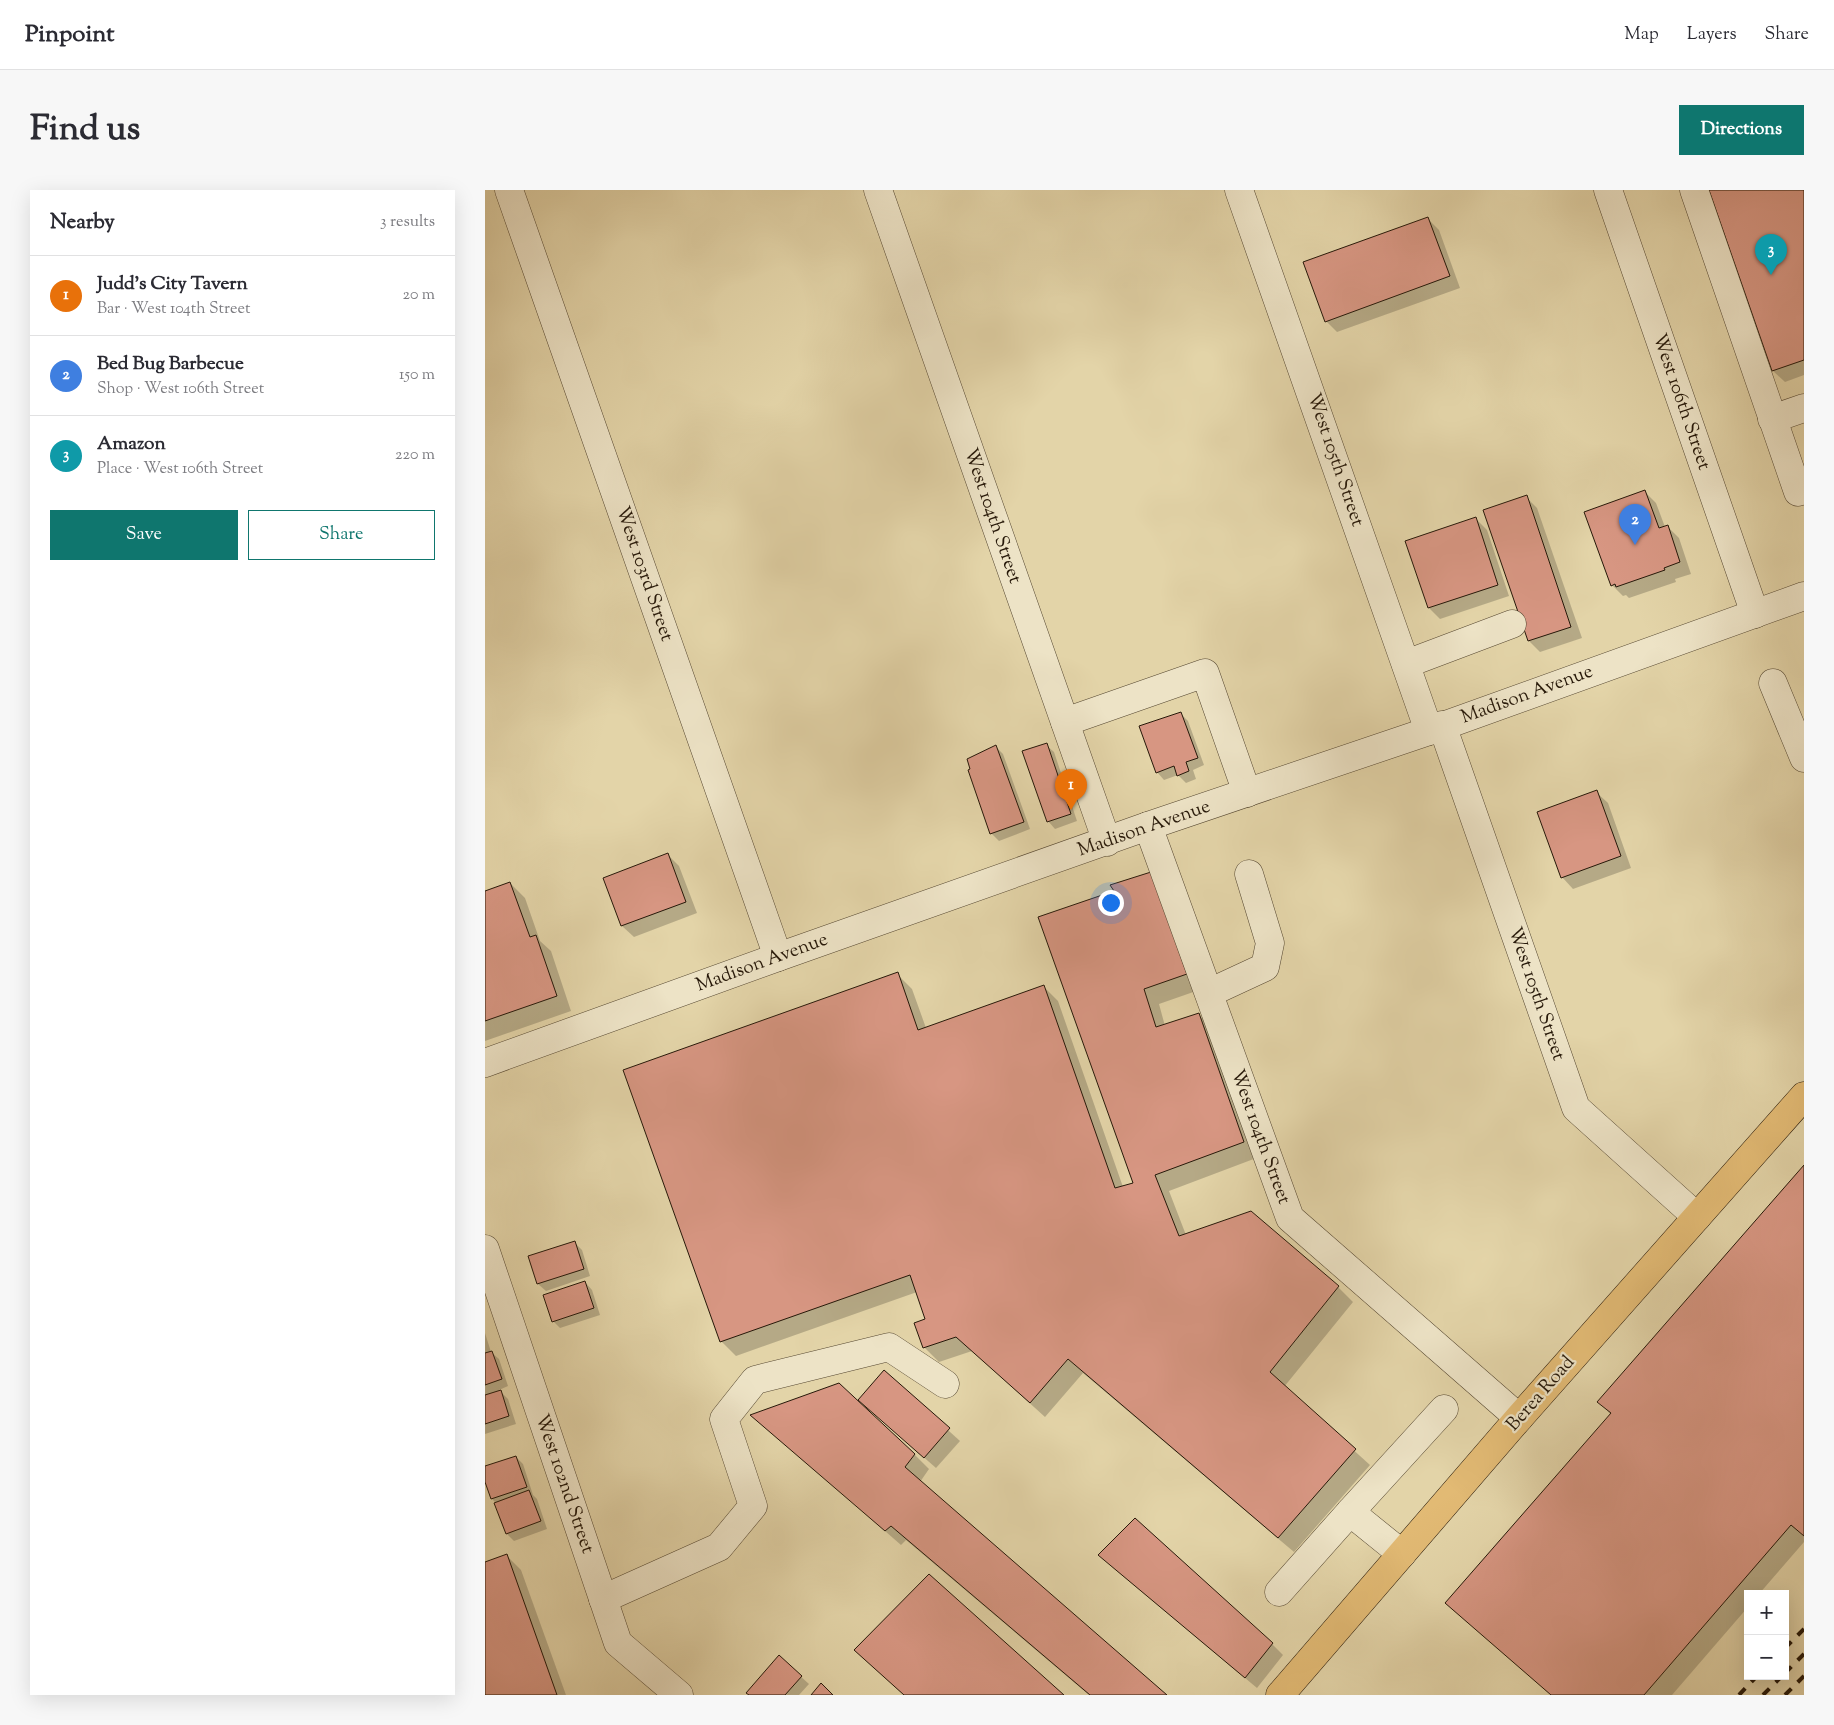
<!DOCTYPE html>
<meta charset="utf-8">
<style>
body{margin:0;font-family:"Sorts Mill Goudy",serif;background:#f7f7f7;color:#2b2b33}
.controls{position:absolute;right:15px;bottom:15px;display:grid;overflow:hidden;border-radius:0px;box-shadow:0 5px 20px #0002}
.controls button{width:45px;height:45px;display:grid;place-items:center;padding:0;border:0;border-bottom:1px solid #e1e1e2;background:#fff;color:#2b2b33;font:25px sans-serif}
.you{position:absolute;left:625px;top:712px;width:18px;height:18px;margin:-12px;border:4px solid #fff;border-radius:50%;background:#1a73e8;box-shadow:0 0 0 8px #1a73e833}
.badge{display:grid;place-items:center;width:32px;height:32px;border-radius:50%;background:#0f766e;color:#fff;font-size:16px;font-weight:700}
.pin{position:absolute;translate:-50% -41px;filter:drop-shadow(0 1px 2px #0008)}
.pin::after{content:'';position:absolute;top:26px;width:18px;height:15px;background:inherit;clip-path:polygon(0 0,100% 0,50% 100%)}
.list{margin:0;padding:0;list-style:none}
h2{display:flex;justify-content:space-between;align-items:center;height:65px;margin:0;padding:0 20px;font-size:21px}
h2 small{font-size:16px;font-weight:400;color:#7c7c81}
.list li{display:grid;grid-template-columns:32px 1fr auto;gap:15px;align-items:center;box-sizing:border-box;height:80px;padding:0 20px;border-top:1px solid #e1e1e2}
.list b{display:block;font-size:19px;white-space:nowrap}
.list p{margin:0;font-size:16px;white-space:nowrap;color:#7c7c81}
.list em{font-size:16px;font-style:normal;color:#7c7c81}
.actions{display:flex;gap:10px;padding:15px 20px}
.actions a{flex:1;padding:11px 0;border:1px solid #0f766e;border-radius:0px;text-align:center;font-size:18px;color:#0f766e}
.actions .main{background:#0f766e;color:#fff}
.map{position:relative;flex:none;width:1319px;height:1505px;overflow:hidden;border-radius:0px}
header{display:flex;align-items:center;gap:30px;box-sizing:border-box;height:70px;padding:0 25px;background:#fff;border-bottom:1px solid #e1e1e2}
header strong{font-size:24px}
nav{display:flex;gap:28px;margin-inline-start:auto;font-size:18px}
.intro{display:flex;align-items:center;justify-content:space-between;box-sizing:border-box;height:120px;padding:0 30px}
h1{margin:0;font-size:35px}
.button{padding:12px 22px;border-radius:0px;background:#0f766e;color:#fff;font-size:18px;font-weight:700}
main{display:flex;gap:30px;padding:0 30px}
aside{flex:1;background:#fff;border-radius:0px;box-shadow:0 5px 20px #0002}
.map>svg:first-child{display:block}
.shadow{fill:#0003}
.building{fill:#d79682;stroke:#261809}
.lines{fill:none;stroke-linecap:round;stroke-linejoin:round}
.minor-casing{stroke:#554731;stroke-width:29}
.major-casing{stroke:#261809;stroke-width:29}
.minor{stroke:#ede3c6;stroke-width:28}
.major{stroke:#e2ba74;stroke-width:28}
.rail{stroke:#261809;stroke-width:4;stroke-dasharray:9 9;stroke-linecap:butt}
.labels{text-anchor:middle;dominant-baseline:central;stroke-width:4.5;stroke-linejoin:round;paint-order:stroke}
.street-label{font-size:19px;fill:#261809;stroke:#ede3c6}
</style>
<header>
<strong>Pinpoint</strong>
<nav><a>Map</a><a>Layers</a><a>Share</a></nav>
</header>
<div class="intro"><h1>Find us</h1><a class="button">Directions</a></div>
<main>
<aside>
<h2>Nearby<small>3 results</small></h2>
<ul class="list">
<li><span class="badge" style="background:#e8710a">1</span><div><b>Judd's City Tavern</b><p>Bar · West 104th Street</p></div><em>20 m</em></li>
<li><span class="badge" style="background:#3f7fe0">2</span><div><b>Bed Bug Barbecue</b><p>Shop · West 106th Street</p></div><em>150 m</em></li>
<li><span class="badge" style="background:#0f9aa8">3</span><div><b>Amazon</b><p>Place · West 106th Street</p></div><em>220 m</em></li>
</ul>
<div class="actions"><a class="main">Save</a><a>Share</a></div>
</aside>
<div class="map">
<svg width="1319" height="1505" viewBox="0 0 1319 1505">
<rect width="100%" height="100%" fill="#e3d4a8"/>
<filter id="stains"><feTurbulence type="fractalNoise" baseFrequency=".004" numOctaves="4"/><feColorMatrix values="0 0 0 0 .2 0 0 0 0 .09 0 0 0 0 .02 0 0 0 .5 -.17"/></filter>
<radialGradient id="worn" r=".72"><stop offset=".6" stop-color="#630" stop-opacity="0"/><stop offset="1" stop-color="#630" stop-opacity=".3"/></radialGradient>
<g class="shadow">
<path d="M1225,0H1319V185L1300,192L1288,181Z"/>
<path d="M943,29L954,40L975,98L852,142L841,131Z"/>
<path d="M1160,302L1171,313L1180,337L1182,336L1194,348L1206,384L1190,389L1191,392L1144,408L1141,405L1138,406L1127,395Z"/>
<path d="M1041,307L1052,318L1097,448L1055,462L1044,451L1000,321Z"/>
<path d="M991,329L1002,340L1024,406L955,429L944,418L922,351Z"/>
<path d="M695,523L703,531L719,575L708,580L711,589L701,593L693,585L679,590L672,582Z"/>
<path d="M561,555L569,562L592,631L570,639L563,631Z"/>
<path d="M511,557L518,564L545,639L514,651L506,643Z"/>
<path d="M1111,602L1123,613L1146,678L1088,699L1077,687Z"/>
<path d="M183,665L194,676L212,723L149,747L137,736L120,689Z"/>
<path d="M25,693L40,708L55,751L66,761L86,821L0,851V702Z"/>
<path d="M630,702L717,799L674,814L680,836L714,825L729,840L774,967L684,1001L701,1045L853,1097L868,1112L799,1197L885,1275L809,1362L598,1183L560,1227L487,1161L454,1172L439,1157L441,1130L432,1102L251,1166L236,1151L412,784L427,799L441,838L558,796L573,811L638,997L650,993Z"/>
<path d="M1319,977V1352L1274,1404H1263V1417L1187,1505H1066L962,1413L1126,1225L1114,1212Z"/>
<path d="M89,1052L97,1060L105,1086L61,1101L53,1094L45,1067Z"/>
<path d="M100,1092L107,1100L115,1125L75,1138L68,1131Z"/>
<path d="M0,1143L6,1162L14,1169L23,1196L14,1200L23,1209L31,1234L0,1244Z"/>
<path d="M399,1182L475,1251L451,1278L386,1221Z"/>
<path d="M267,1225L429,1264L444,1279L435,1292L680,1505H604L421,1350L416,1355Z"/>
<path d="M31,1267L38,1274L48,1305L52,1309L62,1339L29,1351L22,1344L12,1314L7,1309L0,1289V1278Z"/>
<path d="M21,1365L36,1380L81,1505H0V1373Z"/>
<path d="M626,1376L787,1454L798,1465L772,1498Z"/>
<path d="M370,1460L577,1505H419Z"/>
<path d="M294,1467L324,1494L314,1505H265Z"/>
</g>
<g class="building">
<path d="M1224,0H1319V170L1287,181Z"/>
<path d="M943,27L965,86L840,132L818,72Z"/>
<path d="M1160,300L1174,338L1183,335L1195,372L1179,378L1180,380L1131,397L1130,394L1126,396L1099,322Z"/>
<path d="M1042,305L1086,437L1043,451L998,320Z"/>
<path d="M991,327L1013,395L943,418L920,351Z"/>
<path d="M696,522L713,568L701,572L704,581L692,586L689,576L671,583L654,536Z"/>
<path d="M562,553L586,624L562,632L537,561Z"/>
<path d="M511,555L539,632L505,644L483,580L485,579L482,569Z"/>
<path d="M1112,600L1136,666L1076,688L1052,622Z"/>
<path d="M183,663L201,712L136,736L118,688Z"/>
<path d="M666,682L702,784L659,799L671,837L714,823L759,952L670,985L694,1046L766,1021L854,1096L785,1182L871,1259L793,1348L583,1169L545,1213L471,1147L438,1158L429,1133L440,1129L425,1085L235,1152L138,880L413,782L433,840L559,795L630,998L648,993L553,727L629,701L625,695Z"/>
<path d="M25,692L45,747L51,745L72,806L0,831V701Z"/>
<path d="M1319,975V1346L1306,1335L1159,1505H1066L960,1413L1126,1223L1112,1212Z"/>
<path d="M90,1051L99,1079L52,1094L43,1066Z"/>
<path d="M100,1091L109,1118L67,1132L58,1105Z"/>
<path d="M7,1161L17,1189L0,1195V1163Z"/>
<path d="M399,1180L465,1238L439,1268L373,1210Z"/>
<path d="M354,1193L430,1264L420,1277L682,1505H605L406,1336L400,1341L265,1225Z"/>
<path d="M16,1200L24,1226L0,1234V1205Z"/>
<path d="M31,1266L42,1297L6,1309L0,1292V1276Z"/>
<path d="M44,1300L56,1331L21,1344L9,1313Z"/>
<path d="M650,1328L788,1453L760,1488L613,1365Z"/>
<path d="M22,1364L72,1505H0V1372Z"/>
<path d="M444,1384L579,1505H419L369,1460Z"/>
<path d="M294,1465L317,1486L300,1505H264L261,1503Z"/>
<path d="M336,1493L348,1505H326Z"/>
</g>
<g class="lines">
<defs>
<g id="minor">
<path d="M24,0L293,767"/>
<path d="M393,0L622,652"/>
<path d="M754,0L944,541"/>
<path d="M1123,0L1270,424"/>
<path d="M1209,0L1313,302L1319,300"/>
<path d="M1287,229L1319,218"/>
<path d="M921,474L1027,434"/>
<path d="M1288,493L1319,568"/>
<path d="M580,532L720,483L762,603"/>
<path d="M957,535L1091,918L1212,1027"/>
<path d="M663,636L805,1028L1034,1228"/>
<path d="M724,803L780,777L785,753L764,684"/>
<path d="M0,873L293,767L663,636L944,541L1319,406"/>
<path d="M0,1059L133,1453L194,1505"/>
<path d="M917,1364L865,1322L959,1219"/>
<path d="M794,1402L865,1322"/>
<path d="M118,1409L234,1357L268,1316L239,1229L270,1190L404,1157L460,1194"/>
</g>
<path id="major" d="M795,1505L1034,1228L1319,906"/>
</defs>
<use href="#minor" class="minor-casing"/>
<use href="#major" class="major-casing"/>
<use href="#minor" class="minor"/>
<use href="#major" class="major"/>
<g class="rail">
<path d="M1300,1458L1319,1439"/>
<path d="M1300,1483L1319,1464"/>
<path d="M1254,1505L1272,1486"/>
<path d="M1278,1505L1297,1486"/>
<path d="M1300,1505L1319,1486"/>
</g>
</g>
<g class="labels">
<g class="street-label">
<text transform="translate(1196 212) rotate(71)">West 106th Street</text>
<text transform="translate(850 270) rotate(71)">West 105th Street</text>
<text transform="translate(507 326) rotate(71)">West 104th Street</text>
<text transform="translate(159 384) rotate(71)">West 103rd Street</text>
<text transform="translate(1042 505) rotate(-20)">Madison Avenue</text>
<text transform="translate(659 639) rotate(-19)">Madison Avenue</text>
<text transform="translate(277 773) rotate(-20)">Madison Avenue</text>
<text transform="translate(1051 804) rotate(71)">West 105th Street</text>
<text transform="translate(775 947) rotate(70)">West 104th Street</text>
<text transform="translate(1056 1204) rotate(-49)">Berea Road</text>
<text transform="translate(79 1294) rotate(71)">West 102nd Street</text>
</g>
</g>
<rect width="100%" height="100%" filter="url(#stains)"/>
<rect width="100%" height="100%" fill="url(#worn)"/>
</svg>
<div class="controls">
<button>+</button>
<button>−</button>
</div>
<div class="you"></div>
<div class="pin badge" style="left:586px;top:620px;background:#e8710a">1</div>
<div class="pin badge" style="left:1150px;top:355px;background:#3f7fe0">2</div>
<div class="pin badge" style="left:1286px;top:85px;background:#0f9aa8">3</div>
</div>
</main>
